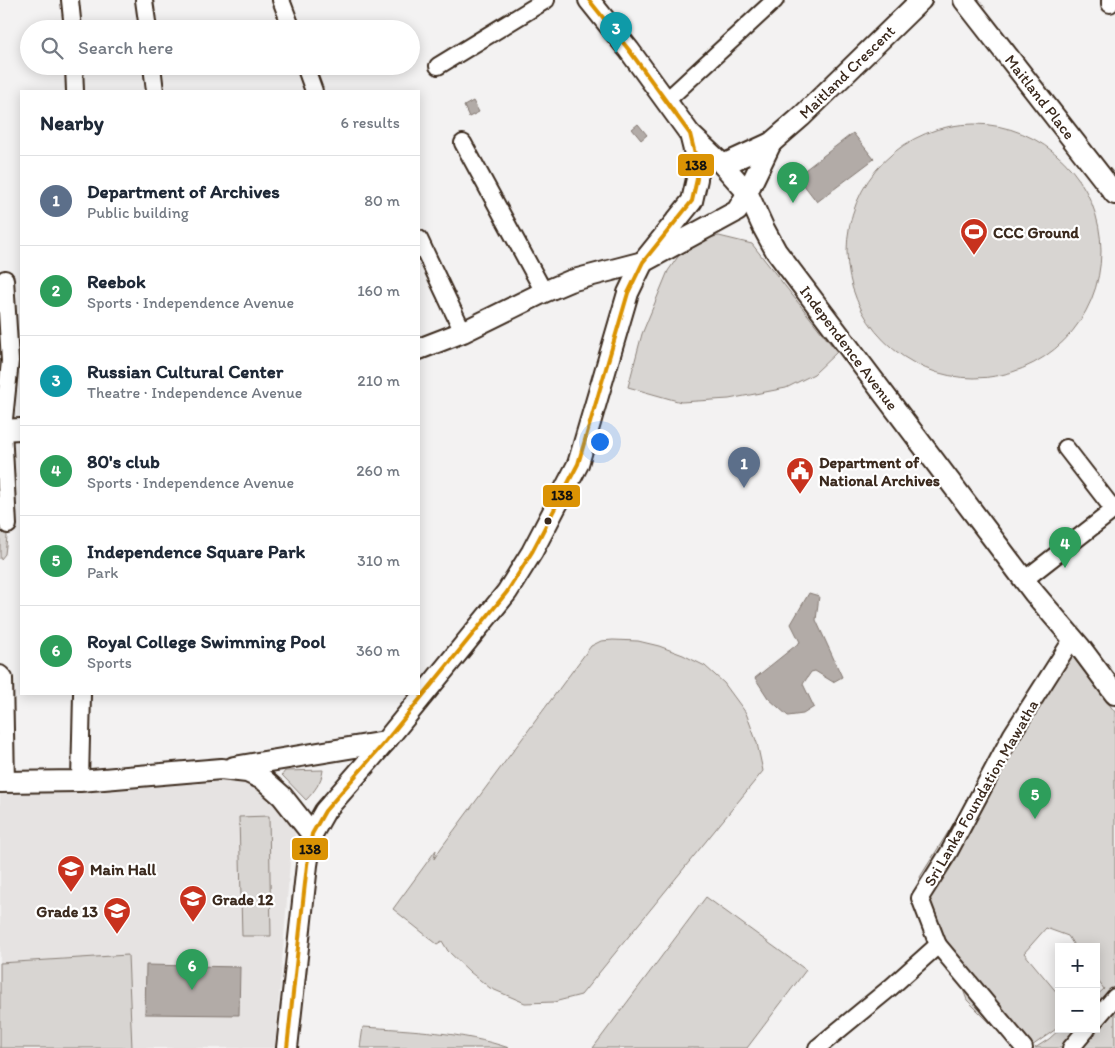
<!DOCTYPE html>
<meta charset="utf-8">
<style>
body{margin:0;font-family:Itim,sans-serif;background:#f6f6f7;color:#1f2937}
.controls{position:absolute;right:15px;bottom:15px;display:grid;overflow:hidden;border-radius:0px;box-shadow:0 2px 12px #0003}
.controls button{width:45px;height:45px;display:grid;place-items:center;padding:0;border:0;border-bottom:1px solid #e0e1e3;background:#fff;color:#1f2937;font:25px sans-serif}
.you{position:absolute;left:599px;top:441px;width:18px;height:18px;margin:-12px;border:4px solid #fff;border-radius:50%;background:#1a73e8;box-shadow:0 0 0 8px #1a73e833}
.badge{display:grid;place-items:center;width:32px;height:32px;border-radius:50%;background:#db2777;color:#fff;font-size:16px;font-weight:700}
.pin{position:absolute;translate:-50% -41px;filter:drop-shadow(0 1px 2px #0008)}
.pin::after{content:'';position:absolute;top:26px;width:18px;height:15px;background:inherit;clip-path:polygon(0 0,100% 0,50% 100%)}
.list{margin:0;padding:0;list-style:none}
h2{display:flex;justify-content:space-between;align-items:center;height:65px;margin:0;padding:0 20px;font-size:21px}
h2 small{font-size:16px;font-weight:400;color:#747a83}
.list li{display:grid;grid-template-columns:32px 1fr auto;gap:15px;align-items:center;box-sizing:border-box;height:90px;padding:0 20px;border-top:1px solid #e0e1e3}
.list b{display:block;font-size:19px;white-space:nowrap}
.list p{margin:0;font-size:16px;white-space:nowrap;color:#747a83}
.list em{font-size:16px;font-style:normal;color:#747a83}
.icon{flex:none;width:28px;height:28px;fill:none;stroke:currentColor;stroke-width:2;stroke-linecap:round;stroke-linejoin:round}
.map{position:relative;flex:none;width:1115px;height:1048px;overflow:hidden}
.search{position:absolute;background:#fff;box-shadow:0 2px 12px #0003;left:20px;top:20px;width:400px;height:55px;display:flex;align-items:center;gap:12px;box-sizing:border-box;padding:0 18px;border-radius:28px;color:#747a83;font-size:19px}
.panel{position:absolute;background:#fff;box-shadow:0 2px 12px #0003;left:20px;top:90px;width:400px;height:605px;border-radius:0px}
.map>svg:first-child{display:block}
.built{fill:#e6e3e2}
.green{fill:#d8d5d2;stroke:#8a8078}
.water{fill:#b2aba7;stroke:#827770}
.lines{fill:none;stroke-linecap:round;stroke-linejoin:round}
.minor-casing{stroke:#3b2a1e;stroke-width:20}
.major-casing{stroke:#3b2a1e;stroke-width:24}
.minor{stroke:#fff;stroke-width:16}
.major{stroke:#fff;stroke-width:20}
.bus-1-casing{stroke:#fff;stroke-width:8}
.bus-1{stroke:#db9304;stroke-width:4}
.bus-dot{fill:#3b2a1e;stroke:#fff;stroke-width:2}
.labels{text-anchor:middle;dominant-baseline:central;stroke-width:4.5;stroke-linejoin:round;paint-order:stroke}
.street-label{font-size:16px;fill:#3b2a1e;stroke:#fff}
.poi-label{font-size:16px;font-weight:bold;fill:#3b2a1e;stroke:#fff;text-anchor:start}
.line-badge{stroke:#fff;stroke-width:2}
.pale-badge-label{font-size:14px;text-anchor:middle;font-weight:bold;fill:#111}
</style>
<div class="map">
<svg width="1115" height="1048" viewBox="0 0 1115 1048">
<rect width="100%" height="100%" fill="#f3f2f2"/>
<filter id="ink" filterUnits="userSpaceOnUse"><feTurbulence type="fractalNoise" baseFrequency=".02" numOctaves="2"/><feDisplacementMap in="SourceGraphic" scale="10" xChannelSelector="R" yChannelSelector="G"/><feConvolveMatrix kernelMatrix="1 2 1 2 8 2 1 2 1" color-interpolation-filters="sRGB"/></filter>
<g filter="url(#ink)">
<path class="built" d="M221,775L246,778L278,800L296,829L290,863L275,1048H0V788Z"/>
<g class="green">
<circle cx="974" cy="251" r="127"/>
<path d="M719,236L752,244L837,352L814,374L786,388L729,399L681,402L628,387L642,334L668,271L684,248L700,239Z"/>
<path d="M0,498L5,507L7,537L5,554L1,559H0Z"/>
<path d="M613,640L638,641L659,646L683,655L705,666L715,675L724,683L746,713L757,743L763,771L581,995L554,1002L525,1003L490,988L470,972L448,951L442,941L437,944L393,909L436,850L434,859L441,848L591,646L601,641Z"/>
<path d="M1069,652L1115,712V1048H1035L1049,1039L1060,1029H1096V996L1104,989L1096,978V947H1075L1068,936L1046,928L1024,953L1059,995V1027L1029,1048H1015L967,1000L920,877L992,762Z"/>
<path d="M323,770C322,781 314,792 306,800L282,775L285,771Z"/>
<path d="M269,816L271,936H242L239,817Z"/>
<path d="M706,897L806,970L747,1048H593Z"/>
<path d="M128,955L132,1048H0V963Z"/>
<path d="M363,1027C412,1030 462,1032 509,1048H360Z"/>
</g>
<g class="water">
<path d="M473,101L479,112L469,117L464,106Z"/>
<path d="M638,124L647,135L641,140L632,129Z"/>
<path d="M853,133L874,159L817,202L797,176Z"/>
<path d="M809,593L819,596L816,620L842,677L833,682L815,671L811,672L803,684L814,707L803,714L788,716L768,698L755,678L800,642L791,624Z"/>
<path d="M146,965L240,967L239,1015L145,1014Z"/>
</g>
<g class="lines">
<defs>
<g id="minor">
<path d="M70,0L73,29"/>
<path d="M144,0L148,29"/>
<path d="M281,0L292,29"/>
<path d="M1110,4V0"/>
<path d="M74,66L75,91"/>
<path d="M152,66L155,91"/>
<path d="M305,66L314,91"/>
<path d="M438,66L546,0"/>
<path d="M666,101L775,0"/>
<path d="M463,143L544,292"/>
<path d="M419,239L463,332"/>
<path d="M5,279L10,361L3,429L8,525"/>
<path d="M1066,448L1114,510"/>
<path d="M1024,580L1115,509"/>
<path d="M0,674L4,678L6,783"/>
<path d="M80,781L82,694"/>
<path d="M938,945L1024,1048"/>
<path d="M1096,1019L1115,997"/>
<path d="M817,1048L890,988L938,945L920,898L949,852L1012,734L1073,638"/>
<path d="M1071,1048L1087,1029"/>
</g>
<g id="major">
<path d="M589,0L629,50L690,134L723,165L747,192L763,227L776,251L1034,593L1080,647L1115,694"/>
<path d="M964,0L1115,194"/>
<path d="M723,165L771,143L801,117L921,0"/>
<path d="M419,349L463,332L544,292L570,281L643,262L737,211L743,201L771,143"/>
<path d="M0,430L21,429"/>
<path d="M234,767L385,742"/>
<path d="M0,782L80,781L221,769L247,772L264,780L282,796L312,834"/>
<path d="M287,1048L307,865L312,834L325,811L385,742L507,592L532,552L578,464L628,293L643,262L692,201L697,179L696,158L690,134"/>
</g>
</defs>
<use href="#minor" class="minor-casing"/>
<use href="#major" class="major-casing"/>
<use href="#minor" class="minor"/>
<use href="#major" class="major"/>
<defs>
<path id="bus-1" d="M287,1048L307,865L312,834L325,811L385,742L507,592L532,552L578,464L628,293L643,262L692,201L697,179L696,158L690,134L629,50L589,0"/>
</defs>
<use href="#bus-1" class="bus-1-casing"/>
<use href="#bus-1" class="bus-1"/>
</g>
</g>
<defs>
<symbol id="stadium-pin" viewBox="-11 -11 22 30"><path d="M0 17L-7.5 6A9.5 9.5 0 1 1 7.5 6Z" fill="#c8321e" stroke="#fff"/><path d="M0-5a6.5 5 0 1 0 0 10a6.5 5 0 1 0 0-10ZM-3.5-1.8h7v3.6h-7Z" fill="#fff"/></symbol>
<symbol id="civic-pin" viewBox="-11 -11 22 30"><path d="M0 17L-7.5 6A9.5 9.5 0 1 1 7.5 6Z" fill="#c8321e" stroke="#fff"/><path d="M-.6-6.5H3V-4.5H.6V-3L4-1V1h2V6H-6V1h2V-1L-.6-3ZM-1.2 2.5V6h2.4V2.5Z" fill="#fff"/></symbol>
<symbol id="university-pin" viewBox="-11 -11 22 30"><path d="M0 17L-7.5 6A9.5 9.5 0 1 1 7.5 6Z" fill="#c8321e" stroke="#fff"/><path d="M0-5L7-2L0 1L-7-2ZM-4 1L0 2.5L4 1V4Q0 6-4 4Z" fill="#fff"/></symbol>
</defs>
<g fill-rule="evenodd">
<use href="#stadium-pin" x="958" y="216" width="32" height="43"/>
<use href="#civic-pin" x="784" y="455" width="32" height="43"/>
<use href="#university-pin" x="55" y="853" width="32" height="43"/>
<use href="#university-pin" x="177" y="883" width="32" height="43"/>
<use href="#university-pin" x="101" y="895" width="32" height="43"/>
</g>
<circle class="bus-dot" cx="548" cy="521" r="4.5"/>
<g class="labels">
<g class="street-label">
<text transform="translate(847 72) rotate(-44)">Maitland Crescent</text>
<text transform="translate(1040 97) rotate(52)">Maitland Place</text>
<text transform="translate(849 348) rotate(53)">Independence Avenue</text>
<text transform="translate(981 793) rotate(-60)">Sri Lanka Foundation Mawatha</text>
</g>
<g class="poi-label">
<text x="993" y="232">CCC Ground</text>
<text x="819" y="462">Department of<tspan x="819" dy="18">National Archives</tspan></text>
<text x="90" y="869">Main Hall</text>
<text x="212" y="899">Grade 12</text>
<text x="98" y="911" text-anchor="end">Grade 13</text>
</g>
</g>
<g class="line-badge">
<rect x="677" y="153" width="38" height="24" rx="5" fill="#db9304"/>
<rect x="542" y="484" width="39" height="24" rx="5" fill="#db9304"/>
<rect x="291" y="837" width="38" height="24" rx="5" fill="#db9304"/>
</g>
<g class="pale-badge-label">
<text x="696" y="170">138</text>
<text x="562" y="500">138</text>
<text x="310" y="854">138</text>
</g>
</svg>
<div class="controls">
<button>+</button>
<button>−</button>
</div>
<div class="you"></div>
<div class="pin badge" style="left:744px;top:488px;background:#5c6f8a">1</div>
<div class="pin badge" style="left:793px;top:203px;background:#2e9e5b">2</div>
<div class="pin badge" style="left:616px;top:53px;background:#0f9aa8">3</div>
<div class="pin badge" style="left:1065px;top:568px;background:#2e9e5b">4</div>
<div class="pin badge" style="left:1035px;top:819px;background:#2e9e5b">5</div>
<div class="pin badge" style="left:192px;top:990px;background:#2e9e5b">6</div>
<div class="search"><svg class="icon" aria-label="search" viewBox="0 0 24 24"><circle cx="10" cy="10" r="6"/><path d="M15 15l6 6"/></svg>Search here</div>
<section class="panel">
<h2>Nearby<small>6 results</small></h2>
<ul class="list">
<li><span class="badge" style="background:#5c6f8a">1</span><div><b>Department of Archives</b><p>Public building</p></div><em>80 m</em></li>
<li><span class="badge" style="background:#2e9e5b">2</span><div><b>Reebok</b><p>Sports · Independence Avenue</p></div><em>160 m</em></li>
<li><span class="badge" style="background:#0f9aa8">3</span><div><b>Russian Cultural Center</b><p>Theatre · Independence Avenue</p></div><em>210 m</em></li>
<li><span class="badge" style="background:#2e9e5b">4</span><div><b>80's club</b><p>Sports · Independence Avenue</p></div><em>260 m</em></li>
<li><span class="badge" style="background:#2e9e5b">5</span><div><b>Independence Square Park</b><p>Park</p></div><em>310 m</em></li>
<li><span class="badge" style="background:#2e9e5b">6</span><div><b>Royal College Swimming Pool</b><p>Sports</p></div><em>360 m</em></li>
</ul>
</section>
</div>
